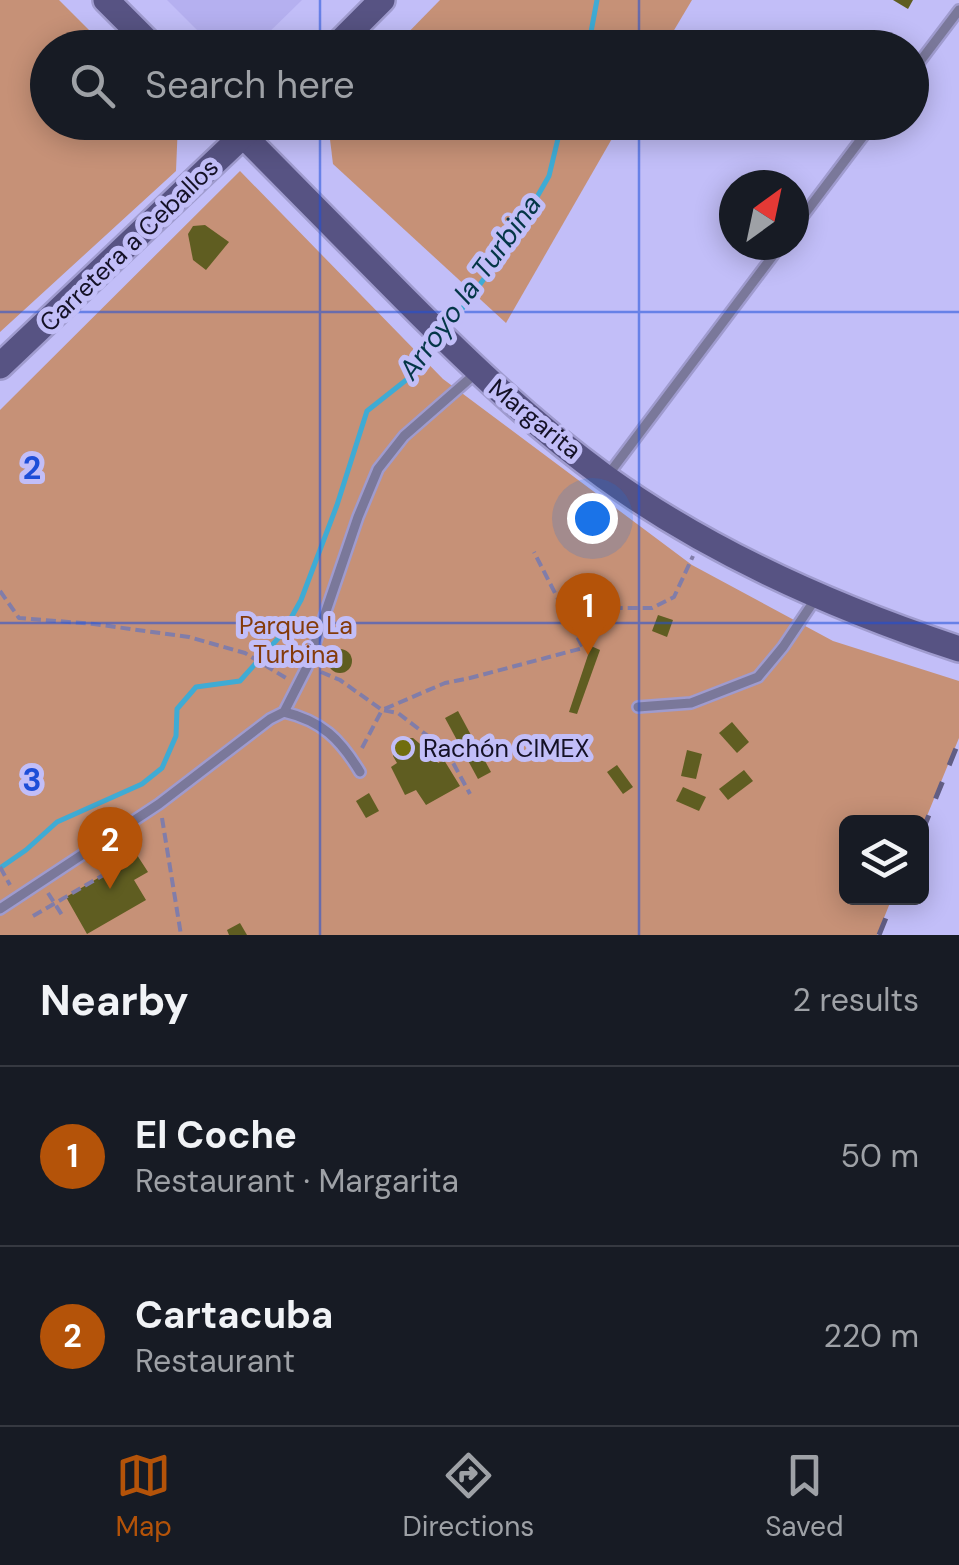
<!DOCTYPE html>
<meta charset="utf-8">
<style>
body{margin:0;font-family:"DM Sans",sans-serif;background:#20242c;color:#f1f3f6}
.controls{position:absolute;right:30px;bottom:30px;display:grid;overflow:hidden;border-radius:15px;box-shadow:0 5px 25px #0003}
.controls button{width:90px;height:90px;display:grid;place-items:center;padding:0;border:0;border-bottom:2px solid #363941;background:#171b24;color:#f1f3f6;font:50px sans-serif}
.compass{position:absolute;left:719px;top:170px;width:90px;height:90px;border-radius:50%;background:#171b24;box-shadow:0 5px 25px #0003;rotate:33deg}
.you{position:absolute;left:592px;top:518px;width:35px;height:35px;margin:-25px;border:8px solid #fff;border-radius:50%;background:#1a73e8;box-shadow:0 0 0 15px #1a73e833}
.badge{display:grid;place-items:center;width:65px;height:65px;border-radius:50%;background:#b45309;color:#fff;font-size:32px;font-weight:700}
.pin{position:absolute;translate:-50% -82px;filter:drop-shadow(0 2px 5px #0008)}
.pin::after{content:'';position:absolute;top:52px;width:35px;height:30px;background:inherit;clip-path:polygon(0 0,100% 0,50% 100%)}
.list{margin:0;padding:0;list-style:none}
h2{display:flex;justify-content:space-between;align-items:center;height:130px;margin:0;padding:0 40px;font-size:42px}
h2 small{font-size:32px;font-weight:400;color:#9ea1a6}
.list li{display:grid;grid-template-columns:65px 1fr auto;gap:30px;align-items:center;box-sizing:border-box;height:180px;padding:0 40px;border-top:2px solid #363941}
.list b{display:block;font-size:38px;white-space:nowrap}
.list p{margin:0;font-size:32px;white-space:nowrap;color:#9ea1a6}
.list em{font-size:32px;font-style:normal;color:#9ea1a6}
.icon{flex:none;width:55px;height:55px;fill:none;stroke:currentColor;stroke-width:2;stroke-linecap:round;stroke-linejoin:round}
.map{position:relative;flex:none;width:959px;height:935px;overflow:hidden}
.search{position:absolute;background:#171b24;box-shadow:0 5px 25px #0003;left:30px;right:30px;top:30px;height:110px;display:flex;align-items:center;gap:25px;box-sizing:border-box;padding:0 35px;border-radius:55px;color:#9ea1a6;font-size:38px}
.sheet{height:490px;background:#171b24}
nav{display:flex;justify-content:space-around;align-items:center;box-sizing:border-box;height:140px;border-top:2px solid #363941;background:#171b24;font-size:28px;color:#9ea1a6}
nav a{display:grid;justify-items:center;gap:5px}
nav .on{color:#b45309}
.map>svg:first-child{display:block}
.built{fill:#b5b0f0}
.green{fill:#c69177}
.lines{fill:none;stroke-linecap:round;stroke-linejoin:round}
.stream{stroke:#3fabd4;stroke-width:5}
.building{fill:#5f5d21}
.lane-casing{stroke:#9f9bce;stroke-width:14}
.secondary-casing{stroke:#9f9bce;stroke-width:30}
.path{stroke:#817da9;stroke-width:4;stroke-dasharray:10 5;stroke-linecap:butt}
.lane{stroke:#7a789a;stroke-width:9}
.secondary{stroke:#575383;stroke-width:25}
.rail{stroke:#615d83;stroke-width:5;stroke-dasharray:18 18;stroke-linecap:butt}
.grid{fill:none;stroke:#1d4ed8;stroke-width:2.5;stroke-opacity:0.55}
.poi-dot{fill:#716e0e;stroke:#c2bef8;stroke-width:4}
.labels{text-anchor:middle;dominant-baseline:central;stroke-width:10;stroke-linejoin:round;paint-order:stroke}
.street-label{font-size:25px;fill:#141126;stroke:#c2bef8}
.park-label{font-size:25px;fill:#843b0b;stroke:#c2bef8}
.poi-label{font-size:25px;fill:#141126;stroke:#c2bef8;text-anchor:start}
.water-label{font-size:28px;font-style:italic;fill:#043647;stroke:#c2bef8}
.grid-label{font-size:32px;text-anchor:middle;font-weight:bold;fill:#1d4ed8;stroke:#c2bef8;stroke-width:10;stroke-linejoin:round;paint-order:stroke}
</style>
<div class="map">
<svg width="959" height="935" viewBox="0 0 959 935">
<rect width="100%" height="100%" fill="#c2bef8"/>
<path class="built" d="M167,0H302L254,47L221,48L210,43Z"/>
<g class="green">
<path d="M0,0H59L106,47L48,48V122L178,123L176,171L0,332Z"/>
<path d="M440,0H692L664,47H394Z"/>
<path d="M328,123V122L621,123L506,323L333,164Z"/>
<path d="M240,171L443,379L692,565L833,641L959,681V738L922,828V822H846V898H892L877,935H0V410Z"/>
</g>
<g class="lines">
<g class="stream">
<path d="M588,48L597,0"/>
<path d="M446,331L513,239L549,176L562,122"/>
<path d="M0,868L26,850L57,822L142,784L162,768L176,736L177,709L196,687L240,681L282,634L301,600L337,505L367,411L415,373L436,344"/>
</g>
</g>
<g class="building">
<path d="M893,0H913L908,9Z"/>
<path d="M205,225L229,242L206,270L193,260L188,234L193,226Z"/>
<path d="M658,615L673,620L667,637L652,631Z"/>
<path d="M591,646L600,650L577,714L569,712Z"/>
<circle cx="340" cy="661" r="12"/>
<path d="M458,711L491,772L478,779L445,718Z"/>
<path d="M732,722L749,742L737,753L719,733Z"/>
<path d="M405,738H413L426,749L429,747L438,763L444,760L460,786L426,805L416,790L405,795L391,767L397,763L393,756L394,749Z"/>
<path d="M687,750L702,754L696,779L681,776Z"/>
<path d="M617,765L633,787L623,794L607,772Z"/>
<path d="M744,770L753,781L728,800L719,789Z"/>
<path d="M683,787L706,797L699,811L676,801Z"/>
<path d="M369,793L379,811L366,818L356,801Z"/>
<path d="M137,855L148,872L134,880L146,900L87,934L66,897Z"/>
<path d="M240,923L247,935H229L227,930Z"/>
</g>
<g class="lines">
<defs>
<g id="lane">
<path d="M912,72L959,10"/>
<path d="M794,228L874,122"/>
<path d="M608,475L781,245"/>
<path d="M638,707L691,703L758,677L783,647L816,598"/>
<path d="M284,712C322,721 340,739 360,772"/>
<path d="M0,909L159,804L270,719L284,712L307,667L358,517L378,469L404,436L475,374"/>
</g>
<g id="secondary">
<path d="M106,0L154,48"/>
<path d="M334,48L382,0"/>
<path d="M230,122C283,176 337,230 390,284C458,353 527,420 605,477C712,554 835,608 959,649"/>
<path d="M0,366L257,122"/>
</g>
</defs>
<use href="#lane" class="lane-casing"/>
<use href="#secondary" class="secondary-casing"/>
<g class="path">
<path d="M0,591L19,618L94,624L189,637L245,653L286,678"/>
<path d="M570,623L617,608H652L674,597L693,556"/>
<path d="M321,672L340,680L382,710L445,683L470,678L583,648L534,552"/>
<path d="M362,748L382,710L398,713L446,750L470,794"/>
<path d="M162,818L181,935"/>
<path d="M0,867L10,885"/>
<path d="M48,893L62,915"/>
<path d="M33,916L124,863L117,849"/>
</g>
<use href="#lane" class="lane"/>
<use href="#secondary" class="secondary"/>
<g class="rail">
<path d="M922,832L959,741"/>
<path d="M879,935L894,898"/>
</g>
</g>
<path class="grid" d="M320,0V48M639,0V48M320,122V935M639,122V935M0,312H959M0,623H959"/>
<circle class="poi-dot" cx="403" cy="748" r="10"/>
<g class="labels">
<g class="street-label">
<text transform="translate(129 245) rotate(-44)">Carretera a Ceballos</text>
<text transform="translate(535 419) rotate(39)">Margarita</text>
</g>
<g class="park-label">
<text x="296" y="625">Parque La<tspan x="296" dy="29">Turbina</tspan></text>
</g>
<g class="poi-label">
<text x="423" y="748">Rachón CIMEX</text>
</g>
<g class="water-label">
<text transform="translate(470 287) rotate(-54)">Arroyo la Turbina</text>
</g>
</g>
<g class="grid-label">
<text x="32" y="479">2</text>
<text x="32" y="791">3</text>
</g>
</svg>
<div class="controls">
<button><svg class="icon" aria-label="layers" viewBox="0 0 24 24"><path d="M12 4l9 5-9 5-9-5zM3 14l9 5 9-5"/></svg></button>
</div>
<svg class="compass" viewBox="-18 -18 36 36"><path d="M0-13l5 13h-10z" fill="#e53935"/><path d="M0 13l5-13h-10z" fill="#9ea1a6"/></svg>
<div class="you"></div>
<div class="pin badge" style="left:588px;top:655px">1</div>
<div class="pin badge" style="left:110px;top:889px">2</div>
<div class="search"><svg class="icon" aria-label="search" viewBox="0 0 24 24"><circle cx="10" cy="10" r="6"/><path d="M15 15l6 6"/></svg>Search here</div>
</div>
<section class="sheet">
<h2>Nearby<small>2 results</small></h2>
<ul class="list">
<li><span class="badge">1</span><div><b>El Coche</b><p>Restaurant · Margarita</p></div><em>50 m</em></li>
<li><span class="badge">2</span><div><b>Cartacuba</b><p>Restaurant</p></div><em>220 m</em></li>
</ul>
</section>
<nav>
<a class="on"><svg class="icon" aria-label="map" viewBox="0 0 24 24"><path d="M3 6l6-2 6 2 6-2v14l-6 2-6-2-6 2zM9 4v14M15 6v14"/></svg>Map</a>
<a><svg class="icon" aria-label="directions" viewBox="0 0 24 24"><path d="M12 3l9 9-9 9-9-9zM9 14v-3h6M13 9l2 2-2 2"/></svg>Directions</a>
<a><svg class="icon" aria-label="saved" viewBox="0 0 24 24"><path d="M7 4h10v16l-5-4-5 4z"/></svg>Saved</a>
</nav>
